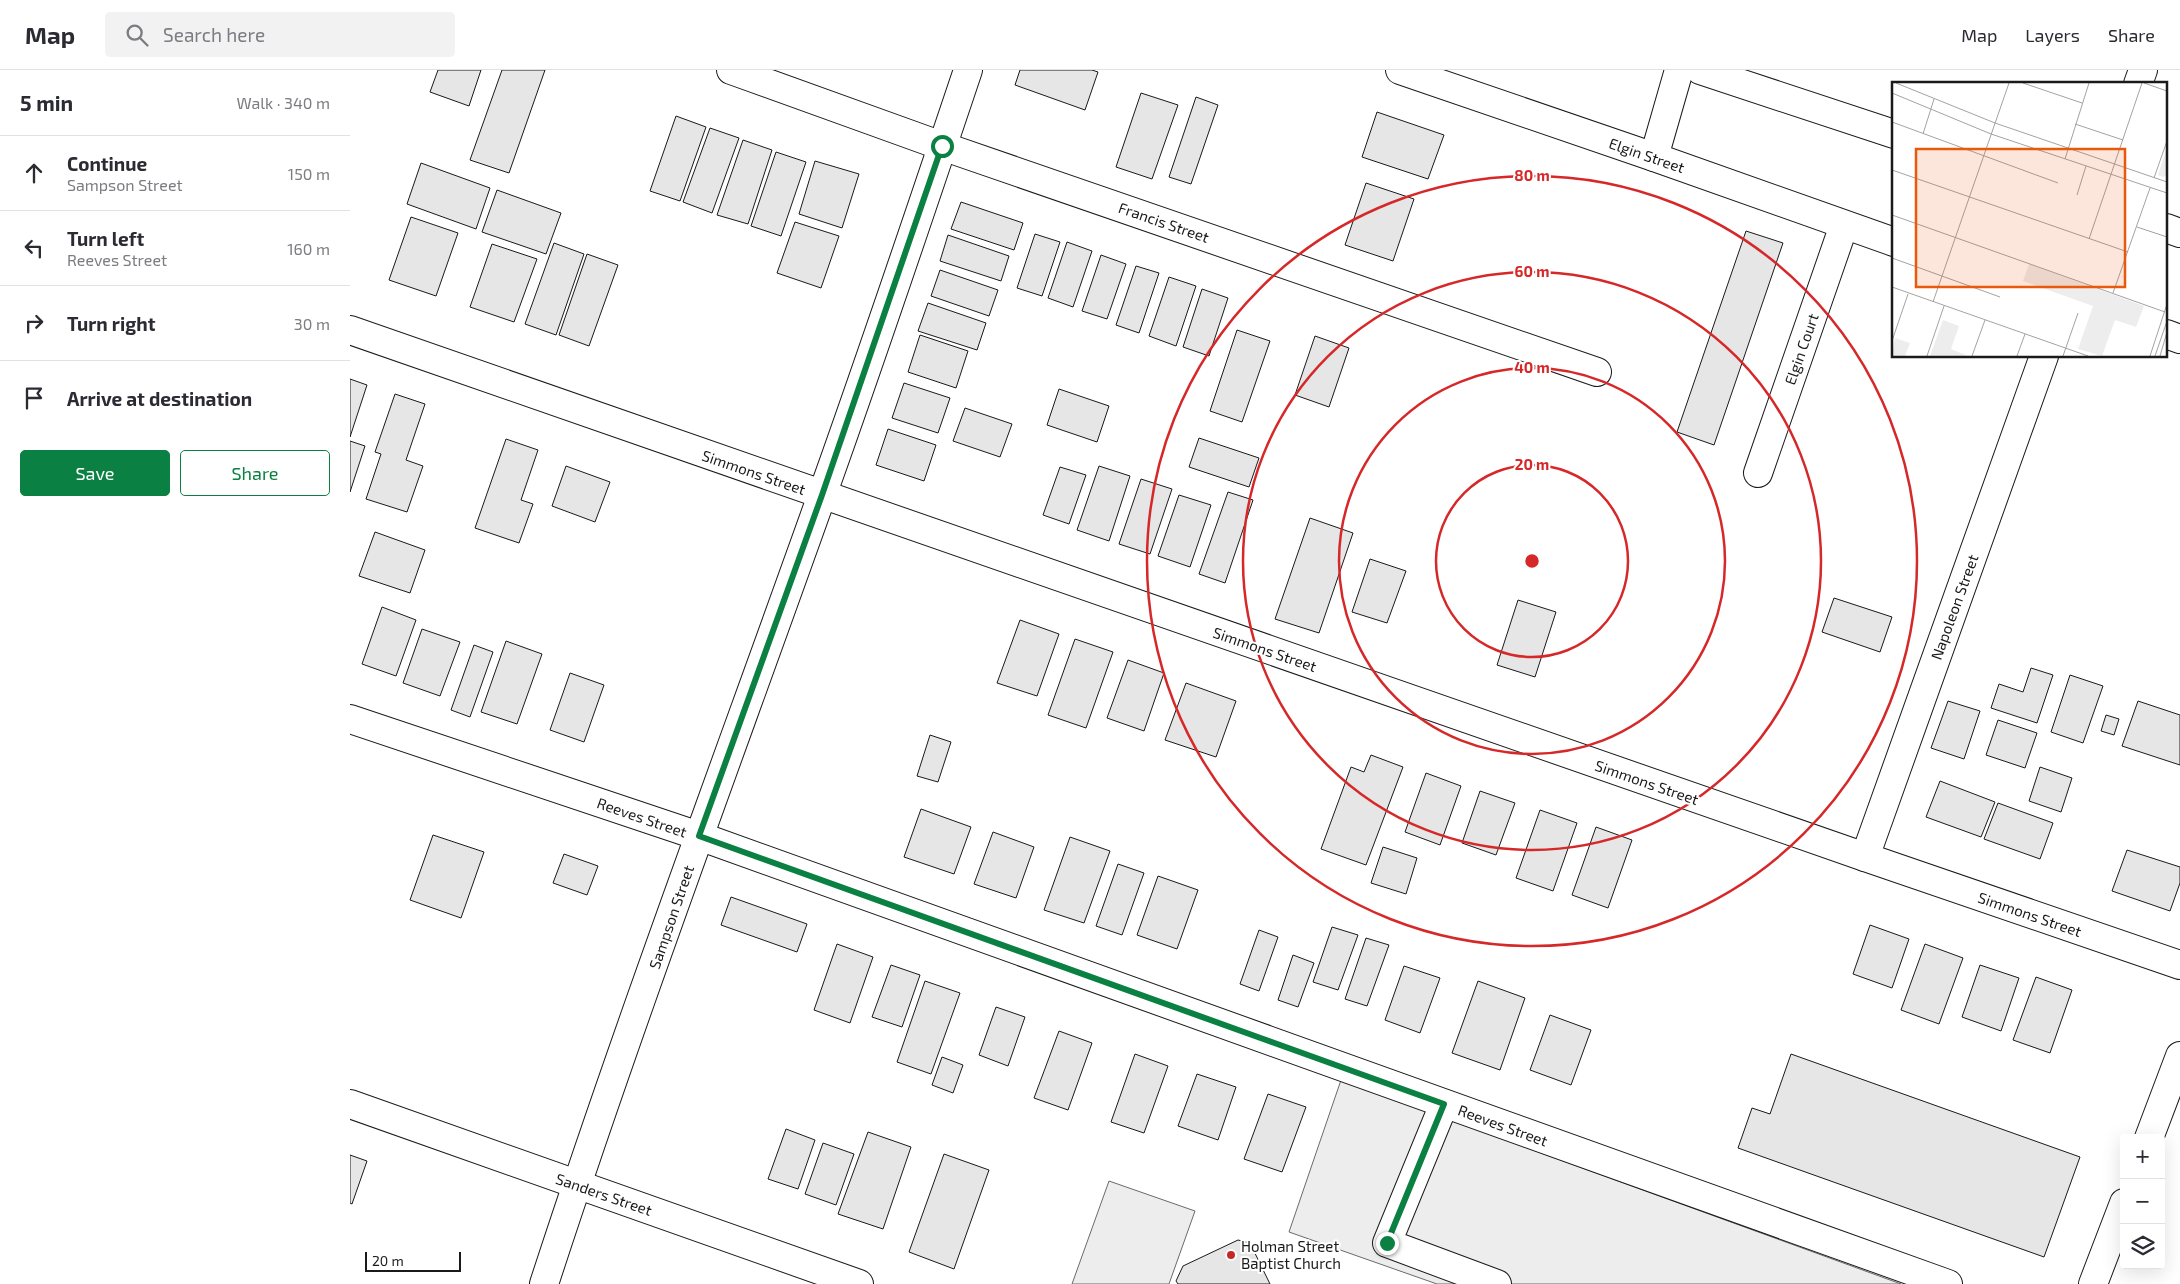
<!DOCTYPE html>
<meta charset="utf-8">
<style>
body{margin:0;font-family:"Exo 2",sans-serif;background:#f2f2f3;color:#2b2b33}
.controls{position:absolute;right:15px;bottom:15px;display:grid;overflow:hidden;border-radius:5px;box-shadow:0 5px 20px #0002}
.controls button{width:45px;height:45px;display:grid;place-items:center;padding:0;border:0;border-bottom:1px solid #e1e1e2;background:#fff;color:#2b2b33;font:25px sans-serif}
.scale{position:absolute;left:15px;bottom:12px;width:96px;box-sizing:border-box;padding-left:5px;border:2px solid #1a1a1a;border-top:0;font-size:14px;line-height:18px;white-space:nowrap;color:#1a1a1a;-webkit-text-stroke:4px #fff;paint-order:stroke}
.stop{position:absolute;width:15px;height:15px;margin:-11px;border:4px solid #0b8043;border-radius:50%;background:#fff}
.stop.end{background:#0b8043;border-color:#fff;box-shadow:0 1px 5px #0008}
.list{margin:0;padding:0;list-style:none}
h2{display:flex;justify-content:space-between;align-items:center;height:65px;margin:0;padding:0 20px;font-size:21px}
h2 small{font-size:16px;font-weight:400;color:#7c7c81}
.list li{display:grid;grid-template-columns:32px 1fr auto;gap:15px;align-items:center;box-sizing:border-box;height:75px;padding:0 20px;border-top:1px solid #e1e1e2}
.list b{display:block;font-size:19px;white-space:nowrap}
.list p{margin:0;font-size:16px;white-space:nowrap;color:#7c7c81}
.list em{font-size:16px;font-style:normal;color:#7c7c81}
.actions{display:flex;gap:10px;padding:15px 20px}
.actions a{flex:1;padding:11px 0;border:1px solid #0b8043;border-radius:5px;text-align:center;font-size:18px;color:#0b8043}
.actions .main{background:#0b8043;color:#fff}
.icon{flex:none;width:28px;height:28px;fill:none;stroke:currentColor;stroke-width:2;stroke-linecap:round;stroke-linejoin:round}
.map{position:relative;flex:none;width:1830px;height:1214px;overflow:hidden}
header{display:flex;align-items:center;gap:30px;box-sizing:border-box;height:70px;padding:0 25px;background:#fff;border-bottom:1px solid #e1e1e2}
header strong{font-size:24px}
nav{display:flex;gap:28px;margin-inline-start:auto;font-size:18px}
.search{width:350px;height:45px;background:#f2f2f3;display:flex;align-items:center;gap:12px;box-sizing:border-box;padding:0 18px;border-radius:5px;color:#7c7c81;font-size:19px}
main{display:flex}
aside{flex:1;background:#fff}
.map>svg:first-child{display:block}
.built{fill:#ededed;stroke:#6a6a6a}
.building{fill:#e6e6e6;stroke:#1a1a1a}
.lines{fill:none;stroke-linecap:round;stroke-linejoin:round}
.minor-casing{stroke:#1a1a1a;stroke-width:30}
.major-casing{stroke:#1a1a1a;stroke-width:30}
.minor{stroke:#fff;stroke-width:28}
.major{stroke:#fff;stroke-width:28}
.route{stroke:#0b8043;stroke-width:6}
.ring{fill:none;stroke:#d62828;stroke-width:2.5}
.poi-dot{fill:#c62828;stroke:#fff;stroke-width:2}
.labels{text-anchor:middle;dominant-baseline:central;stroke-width:4;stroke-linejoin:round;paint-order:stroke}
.street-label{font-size:15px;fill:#1a1a1a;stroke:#fff}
.poi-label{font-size:15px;fill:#1a1a1a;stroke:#fff;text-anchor:start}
.inset-road{fill:none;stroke:#a3a3a3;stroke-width:1}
.view{fill:#e8590c;fill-opacity:0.15;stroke:#e8590c;stroke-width:2.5}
.inset-edge{fill:none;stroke:#1a1a1a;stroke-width:2.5}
.centre{fill:#d62828;stroke:#fff;stroke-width:2.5}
.ring-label{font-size:15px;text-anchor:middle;font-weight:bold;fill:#d62828;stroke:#fff;stroke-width:4;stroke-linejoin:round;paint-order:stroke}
</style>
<header>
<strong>Map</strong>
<div class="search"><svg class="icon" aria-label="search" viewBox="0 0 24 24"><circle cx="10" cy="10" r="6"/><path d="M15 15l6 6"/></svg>Search here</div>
<nav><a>Map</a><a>Layers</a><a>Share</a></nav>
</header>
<main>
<aside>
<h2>5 min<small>Walk · 340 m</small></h2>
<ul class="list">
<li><svg class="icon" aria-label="ahead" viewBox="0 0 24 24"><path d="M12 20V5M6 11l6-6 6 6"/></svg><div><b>Continue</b><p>Sampson Street</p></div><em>150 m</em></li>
<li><svg class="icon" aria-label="left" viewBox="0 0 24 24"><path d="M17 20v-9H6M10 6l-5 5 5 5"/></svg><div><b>Turn left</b><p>Reeves Street</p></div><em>160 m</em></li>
<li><svg class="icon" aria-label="right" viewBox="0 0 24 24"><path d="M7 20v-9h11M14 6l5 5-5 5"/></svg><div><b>Turn right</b></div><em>30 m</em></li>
<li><svg class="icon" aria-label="arrive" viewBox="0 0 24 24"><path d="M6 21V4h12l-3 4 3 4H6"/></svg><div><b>Arrive at destination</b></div></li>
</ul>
<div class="actions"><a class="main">Save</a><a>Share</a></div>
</aside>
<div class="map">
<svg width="1830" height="1214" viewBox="0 0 1830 1214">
<rect width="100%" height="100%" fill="#fff"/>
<g class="built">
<path d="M991,1010L1551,1214H1087L939,1162Z"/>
<path d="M759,1111L845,1141L819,1214H722Z"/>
</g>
<g class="building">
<path d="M88,0H131L119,36L80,22Z"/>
<path d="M152,0H195L159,103L120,90Z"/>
<path d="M670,0H742L748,2L735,40L665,15Z"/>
<path d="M791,23L828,35L802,109L766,97Z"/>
<path d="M846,27L868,35L841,114L819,107Z"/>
<path d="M1027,42L1094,65L1078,109L1012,87Z"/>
<path d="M326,46L356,57L330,131L300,121Z"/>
<path d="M360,58L389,68L362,143L333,132Z"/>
<path d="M393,70L422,80L398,154L367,145Z"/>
<path d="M426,82L456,92L431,166L401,156Z"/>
<path d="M465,91L509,104L492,158L449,144Z"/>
<path d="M71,93L140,118L126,159L57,134Z"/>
<path d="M1016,113L1064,129L1043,191L995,175Z"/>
<path d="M147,120L211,143L196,184L132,162Z"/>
<path d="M611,132L673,153L664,180L601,159Z"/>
<path d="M61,147L108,163L86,226L39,210Z"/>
<path d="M445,152L489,166L471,218L427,203Z"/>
<path d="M1396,161L1433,173L1364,375L1327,362Z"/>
<path d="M685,164L710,172L692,226L667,218Z"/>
<path d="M598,165L659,186L651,211L590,191Z"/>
<path d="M717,172L742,181L723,237L698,228Z"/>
<path d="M204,173L234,184L206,265L175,254Z"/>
<path d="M142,174L187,189L164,252L120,237Z"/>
<path d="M237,184L268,195L239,276L209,265Z"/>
<path d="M751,185L776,194L757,249L732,241Z"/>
<path d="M786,196L809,203L789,263L766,255Z"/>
<path d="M590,200L648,220L639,246L581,226Z"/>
<path d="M819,207L846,216L826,276L799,266Z"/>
<path d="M852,219L878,228L859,286L833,277Z"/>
<path d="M578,233L636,253L627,280L568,261Z"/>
<path d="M887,260L920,271L892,352L860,341Z"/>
<path d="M570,265L618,281L606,318L558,302Z"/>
<path d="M965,266L999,278L979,337L945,325Z"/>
<path d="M0,309L17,315L0,367Z"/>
<path d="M554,313L600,328L588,363L542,348Z"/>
<path d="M709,319L759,336L747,372L697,355Z"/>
<path d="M45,324L75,334L56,390L73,396L57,442L16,429L31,384L25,382Z"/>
<path d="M615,338L662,354L650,387L603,371Z"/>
<path d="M538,359L586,375L574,411L526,395Z"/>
<path d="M849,368L909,388L899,417L839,397Z"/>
<path d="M156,369L188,380L171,430L183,434L169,473L125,458Z"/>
<path d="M0,371L15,376L0,422Z"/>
<path d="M216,396L260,412L245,452L202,436Z"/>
<path d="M749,396L780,406L759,471L727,460Z"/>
<path d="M710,397L736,405L719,454L693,445Z"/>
<path d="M791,409L822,419L800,484L769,474Z"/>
<path d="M878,422L903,430L875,513L849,504Z"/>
<path d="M829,425L861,435L840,497L808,486Z"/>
<path d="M960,448L1003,463L969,563L925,549Z"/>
<path d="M25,462L75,480L60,523L9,506Z"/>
<path d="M1020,489L1056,501L1037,553L1002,542Z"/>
<path d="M1484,528L1542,547L1530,582L1472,562Z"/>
<path d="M1168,530L1206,542L1185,607L1147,595Z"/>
<path d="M32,537L66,550L46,606L12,594Z"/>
<path d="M670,550L709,564L687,626L647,613Z"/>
<path d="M72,559L110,572L90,626L53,613Z"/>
<path d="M725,569L763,582L736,658L698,645Z"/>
<path d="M156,571L192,584L167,654L131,642Z"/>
<path d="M124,575L143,582L120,647L101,640Z"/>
<path d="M778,590L814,603L794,661L757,648Z"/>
<path d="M1681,598L1703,605L1687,653L1641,638L1649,614L1673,622Z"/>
<path d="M220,603L254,615L234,672L200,660Z"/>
<path d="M1720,605L1753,616L1733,673L1701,662Z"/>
<path d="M836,613L886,631L866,687L815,670Z"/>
<path d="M1598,631L1630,641L1614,689L1581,678Z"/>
<path d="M1788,631L1830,645V695L1772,676Z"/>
<path d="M1756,645L1769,649L1764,665L1751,661Z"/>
<path d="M1648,650L1687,663L1675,698L1636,685Z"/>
<path d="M580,665L601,672L588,712L567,706Z"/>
<path d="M1021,685L1053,697L1016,795L971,779L1001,697L1014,702Z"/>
<path d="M1690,697L1722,708L1711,742L1679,731Z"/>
<path d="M1076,703L1111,716L1090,775L1055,762Z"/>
<path d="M1590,711L1645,732L1631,767L1576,747Z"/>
<path d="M1130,721L1165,733L1146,785L1112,773Z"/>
<path d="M1648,733L1703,753L1690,789L1634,769Z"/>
<path d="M571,739L621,757L604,804L554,787Z"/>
<path d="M1190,740L1227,753L1203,821L1166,808Z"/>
<path d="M1246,757L1282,770L1258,838L1222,825Z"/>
<path d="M643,762L684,777L666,828L624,814Z"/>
<path d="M83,765L134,782L111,848L60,830Z"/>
<path d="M720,767L760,781L734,853L694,840Z"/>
<path d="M1033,777L1067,788L1056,824L1021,813Z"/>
<path d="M1777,780L1830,797V813L1820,841L1762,821Z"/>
<path d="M214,784L248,796L237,825L203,813Z"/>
<path d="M768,794L794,803L772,865L746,856Z"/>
<path d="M808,806L848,820L827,879L787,865Z"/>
<path d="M381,827L457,854L447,882L371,855Z"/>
<path d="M1520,855L1559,869L1542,918L1503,904Z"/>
<path d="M982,857L1008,865L988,920L963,912Z"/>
<path d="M909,860L928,867L909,921L890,914Z"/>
<path d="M1016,868L1039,875L1017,936L995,929Z"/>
<path d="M487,874L523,887L500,953L464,940Z"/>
<path d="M1575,874L1613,888L1589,954L1551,940Z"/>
<path d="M943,885L964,893L948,937L928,930Z"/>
<path d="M541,895L570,905L552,957L522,947Z"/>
<path d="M1630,895L1669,908L1651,961L1612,947Z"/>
<path d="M1054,896L1090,908L1070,963L1035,950Z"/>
<path d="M1686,907L1722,920L1700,983L1663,970Z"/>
<path d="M575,911L610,923L581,1004L547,992Z"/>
<path d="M1128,911L1175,928L1150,1000L1102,983Z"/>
<path d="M646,937L675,947L658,996L629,985Z"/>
<path d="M1200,945L1241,960L1221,1015L1180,1000Z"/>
<path d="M709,961L742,973L718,1040L684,1028Z"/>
<path d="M785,984L818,996L794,1063L761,1052Z"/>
<path d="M1441,984L1730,1087L1694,1187L1388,1078L1402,1038L1420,1044Z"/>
<path d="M592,987L613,995L603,1023L582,1015Z"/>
<path d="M847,1004L886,1017L868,1070L828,1056Z"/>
<path d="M918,1024L956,1037L932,1102L894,1089Z"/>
<path d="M436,1059L465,1070L448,1119L418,1109Z"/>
<path d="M518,1062L561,1077L533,1159L488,1144Z"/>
<path d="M473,1073L504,1084L486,1135L455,1124Z"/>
<path d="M594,1084L639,1100L604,1199L559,1182Z"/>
<path d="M0,1085L17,1091L2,1134L0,1133Z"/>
<path d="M888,1170L900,1173L920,1214H828L826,1211L833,1196Z"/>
</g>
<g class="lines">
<defs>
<g id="minor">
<path d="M381,0L592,76L1247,302"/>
<path d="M1788,14L1793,0"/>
<path d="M1304,87L1329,0"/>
<path d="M0,260L1515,787L1830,895"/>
<path d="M1408,403L1494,155"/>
<path d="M0,649L349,766L1598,1214"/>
<path d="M1515,787L1694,286"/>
<path d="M0,1034L509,1214"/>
<path d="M1094,1034L1037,1173L1147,1214"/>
<path d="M1799,1068L1830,986"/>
<path d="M194,1214C280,950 378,689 471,428C522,286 570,143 618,0"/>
<path d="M1743,1214L1774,1133"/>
</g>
<g id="major">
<path d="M1050,0L1304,87L1544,172"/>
<path d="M1350,0L1544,64"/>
<path d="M1816,158L1830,163"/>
<path d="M1816,264L1830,269"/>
</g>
</defs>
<use href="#minor" class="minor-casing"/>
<use href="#major" class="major-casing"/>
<use href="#minor" class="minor"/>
<use href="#major" class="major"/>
</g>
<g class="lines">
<path class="route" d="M592,76L472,425L349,766L1094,1034L1037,1173"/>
</g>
<g class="ring">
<circle cx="1182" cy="491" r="96"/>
<circle cx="1182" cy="491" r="193"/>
<circle cx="1182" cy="491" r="289"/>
<circle cx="1182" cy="491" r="385"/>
</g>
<circle class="poi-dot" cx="881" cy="1185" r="5"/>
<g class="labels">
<g class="street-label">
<text transform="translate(1297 85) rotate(19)">Elgin Street</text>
<text transform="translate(814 152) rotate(19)">Francis Street</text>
<text transform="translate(1451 279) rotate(-71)">Elgin Court</text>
<text transform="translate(404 402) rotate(19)">Simmons Street</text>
<text transform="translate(1604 537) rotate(-70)">Napoleon Street</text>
<text transform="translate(915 579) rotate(19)">Simmons Street</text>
<text transform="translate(1297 712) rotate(19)">Simmons Street</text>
<text transform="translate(292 747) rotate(19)">Reeves Street</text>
<text transform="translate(1680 844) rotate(19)">Simmons Street</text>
<text transform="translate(321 847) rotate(-71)">Sampson Street</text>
<text transform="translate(1153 1055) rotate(20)">Reeves Street</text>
<text transform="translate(254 1124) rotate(19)">Sanders Street</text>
</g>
<g class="poi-label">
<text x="891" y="1176">Holman Street<tspan x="891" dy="17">Baptist Church</tspan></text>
</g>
</g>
<g transform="translate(1542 12)">
<rect width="275" height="275" fill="#fff"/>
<path d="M275,65V93L271,95L266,93ZM137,182L252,224L244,245L223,238L210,274L186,267L201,224L131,199ZM51,238L67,244L59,267L76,274H38ZM3,256L18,261L13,274H0Z" fill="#ededed"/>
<path class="inset-road" d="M4,1L103,41L275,100M131,1L190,21M252,1L275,9M0,11L99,52L275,111M0,40L166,101M183,42L231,58M31,52L42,17M173,77L197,1M0,88L236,170M262,96L275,59M185,113L194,84M0,133L273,230M245,145L275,155M197,157L250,1M0,176L108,215M0,205L196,274M221,211L258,106M41,220L117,1M0,259L16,212M35,274L52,224M80,274L93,238M125,274L133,252M171,274L186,231M258,274L275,222M263,274L275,239M268,274L275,250"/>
<path class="view" d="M24,67H233V205H24Z"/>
<rect width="275" height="275" class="inset-edge"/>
</g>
<circle cx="1182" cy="491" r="8" class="centre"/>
<g class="ring-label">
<text x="1182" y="111">80 m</text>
<text x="1182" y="207">60 m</text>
<text x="1182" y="303">40 m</text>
<text x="1182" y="400">20 m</text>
</g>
</svg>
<div class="controls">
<button>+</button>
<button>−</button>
<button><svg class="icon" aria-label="layers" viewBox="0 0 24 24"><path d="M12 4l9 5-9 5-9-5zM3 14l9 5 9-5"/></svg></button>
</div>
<div class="scale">20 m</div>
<div class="stop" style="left:592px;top:76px"></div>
<div class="stop end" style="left:1037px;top:1173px"></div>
</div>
</main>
